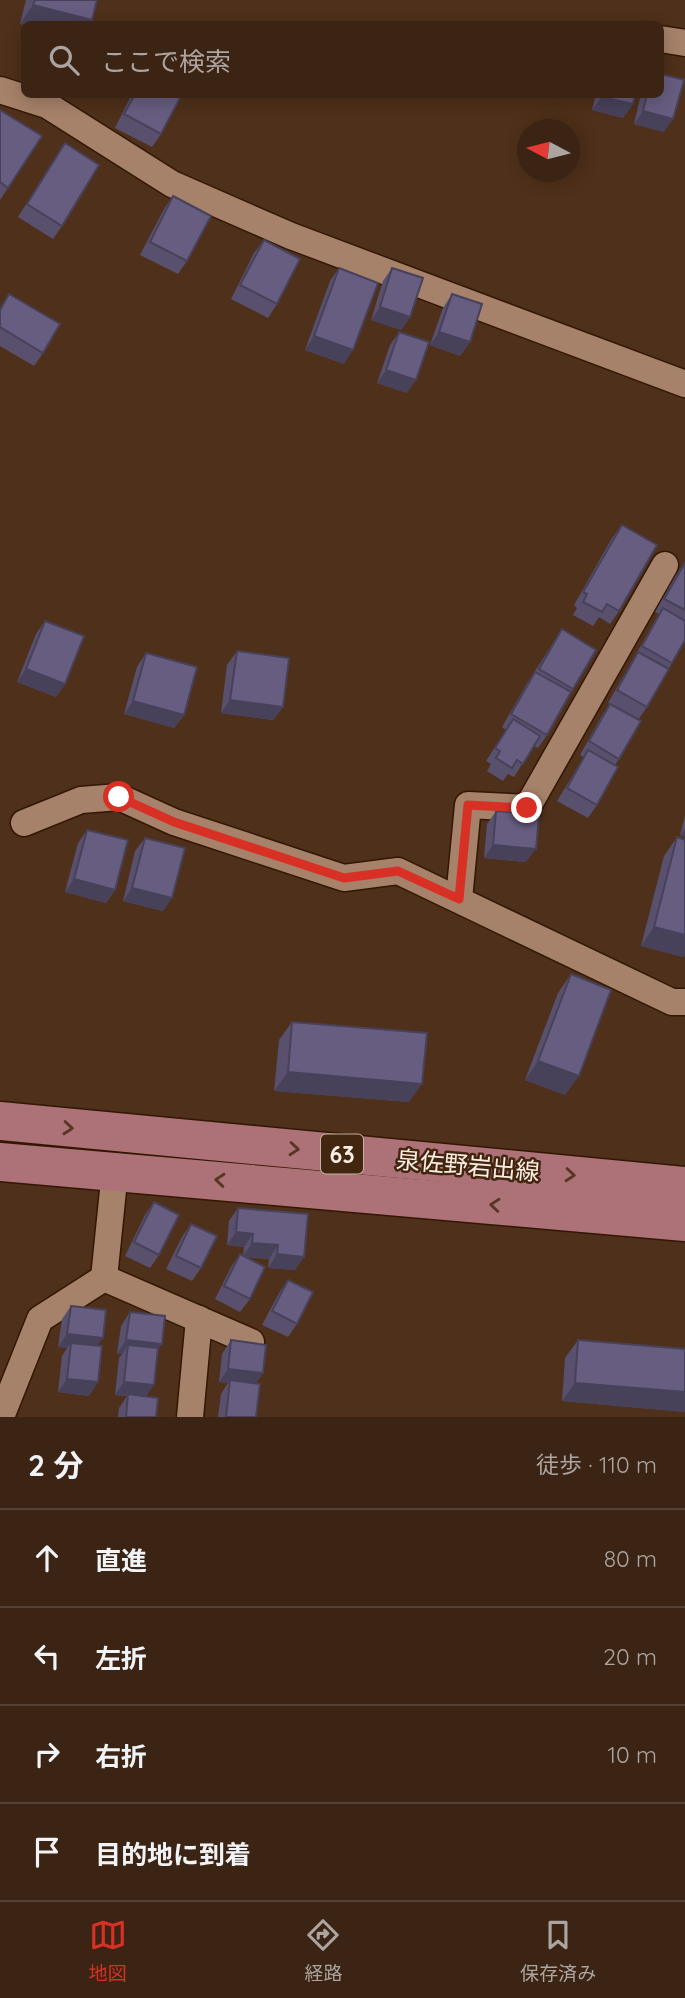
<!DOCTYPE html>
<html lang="ja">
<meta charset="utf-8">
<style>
body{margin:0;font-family:Quicksand,"Noto Sans JP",sans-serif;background:#422c1d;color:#f1f3f6}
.compass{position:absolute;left:517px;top:119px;width:63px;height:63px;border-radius:50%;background:#3b2414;box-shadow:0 4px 18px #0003;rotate:277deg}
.stop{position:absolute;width:21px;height:21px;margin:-16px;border:5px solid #d93025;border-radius:50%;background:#fff}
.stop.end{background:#d93025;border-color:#fff;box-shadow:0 2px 7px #0008}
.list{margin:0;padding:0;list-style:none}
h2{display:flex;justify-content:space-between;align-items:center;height:91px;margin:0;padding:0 28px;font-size:30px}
h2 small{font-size:23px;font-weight:400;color:#aca4a0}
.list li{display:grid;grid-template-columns:46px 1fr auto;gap:21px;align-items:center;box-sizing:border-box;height:98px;padding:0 28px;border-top:2px solid #544134}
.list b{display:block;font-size:26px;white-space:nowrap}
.list em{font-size:23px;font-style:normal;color:#aca4a0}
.icon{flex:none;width:38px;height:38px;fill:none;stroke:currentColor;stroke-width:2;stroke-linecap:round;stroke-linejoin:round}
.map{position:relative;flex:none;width:685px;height:1417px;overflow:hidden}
.search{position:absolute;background:#3b2414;box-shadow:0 4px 18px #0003;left:21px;right:21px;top:21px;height:77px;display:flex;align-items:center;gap:18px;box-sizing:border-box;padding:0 24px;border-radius:10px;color:#aca4a0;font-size:26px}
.sheet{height:483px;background:#3b2414}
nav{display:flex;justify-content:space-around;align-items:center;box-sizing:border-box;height:98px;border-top:2px solid #544134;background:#3b2414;font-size:19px;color:#aca4a0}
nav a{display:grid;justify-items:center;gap:4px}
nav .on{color:#d93025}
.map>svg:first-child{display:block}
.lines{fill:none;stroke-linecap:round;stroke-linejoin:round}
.minor-casing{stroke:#331702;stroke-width:29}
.primary-casing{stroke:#331702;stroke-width:41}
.minor{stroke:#a6826a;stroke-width:26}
.primary{stroke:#ad7178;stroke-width:38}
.wall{fill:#59506e}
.shaded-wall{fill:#48415a}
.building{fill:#675d80;stroke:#48415a;stroke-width:2}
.oneway{stroke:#583524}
.route{stroke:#d93025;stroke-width:9}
.labels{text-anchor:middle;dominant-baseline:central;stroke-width:5;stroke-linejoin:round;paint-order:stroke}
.shield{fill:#43260f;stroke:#c5b2a3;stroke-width:2}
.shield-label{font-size:23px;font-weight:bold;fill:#fdeee3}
.street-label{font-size:24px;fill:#fdeee3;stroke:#43260f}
</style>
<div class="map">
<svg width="685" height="1417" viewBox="0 0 685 1417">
<rect width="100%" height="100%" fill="#4f301a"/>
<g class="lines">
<defs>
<g id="minor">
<path d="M660,39L685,43"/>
<path d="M0,90L47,105L172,184L291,236L685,384"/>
<path d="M24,823L81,800L119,797L174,822L344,878L398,871L672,1002H685"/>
<path d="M459,899L468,805L527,808L665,565"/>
<path d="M115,1171L104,1278L251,1342"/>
<path d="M1,1417L40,1319L104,1278"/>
<path d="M190,1417L199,1319"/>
</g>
<g id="primary">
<path d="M0,1121L685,1186"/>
<path d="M0,1162L685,1222"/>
</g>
</defs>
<use href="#minor" class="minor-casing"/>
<use href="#primary" class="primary-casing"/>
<use href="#minor" class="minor"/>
<use href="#primary" class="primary"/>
</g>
<g class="wall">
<path d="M26,0H97L20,24Z"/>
<path d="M132,94H182L161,134L152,147L115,128Z"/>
<path d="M596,94H635L633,104L623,118L592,110Z"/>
<path d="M641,94H661L664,132L634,124Z"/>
<path d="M0,110L8,188L0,200Z"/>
<path d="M65,143L62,226L53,239L18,217Z"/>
<path d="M173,196L187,261L178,274L140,255L164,209Z"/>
<path d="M264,240L277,304L268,318L231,299L254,253Z"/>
<path d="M339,268L344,364L305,350L330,281Z"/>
<path d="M392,268L410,317L401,330L371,320L383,281Z"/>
<path d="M9,294L43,353L34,366L0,346V308Z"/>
<path d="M452,294L470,342L460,356L430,345L443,308Z"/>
<path d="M399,332L407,393L377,383L390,345Z"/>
<path d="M622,525L619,611L610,624L599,617L593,626L573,615L577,608L574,605L612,538Z"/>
<path d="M685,562V640L647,707L638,720L619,759L615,765L597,805L588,818L557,801L584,757L580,755L601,717L610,704L608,703L659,614L655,612L676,575Z"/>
<path d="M45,621L65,684L56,697L17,682L36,634Z"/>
<path d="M562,629L596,650L547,735L538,748L534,746L514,777L508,774L503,781L487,771L491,764L486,761L506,730L502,727L526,685Z"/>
<path d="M237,651L283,707L273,720L221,713L227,665Z"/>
<path d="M146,653L184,715L174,728L124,714L137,667Z"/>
<path d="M496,811L526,862L484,858L487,824Z"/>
<path d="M685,815V837L680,836Z"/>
<path d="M87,830L115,890L106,903L65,892L78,843Z"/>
<path d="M677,837L685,840V955L683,957L641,946L664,856Z"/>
<path d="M145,838L163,911L123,901L135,851Z"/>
<path d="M571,974L565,1095L525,1080L558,993Z"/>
<path d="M292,1022L409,1102L274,1091L279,1040Z"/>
<path d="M154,1202L159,1255L150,1268L125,1256L145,1215Z"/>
<path d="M238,1208L308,1214L295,1270L268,1268L269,1259L245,1257L250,1299L240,1312L215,1299L231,1267L240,1254L243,1255L244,1247L227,1245L229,1221Z"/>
<path d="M191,1224L201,1268L192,1281L166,1269L182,1237Z"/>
<path d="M288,1280L297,1324L288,1337L262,1325L279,1293Z"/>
<path d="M71,1306L98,1345V1382L89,1396L58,1392L62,1356L67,1348L58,1347L62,1319Z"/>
<path d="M130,1312L158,1349L146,1396L156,1417H118L119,1408L127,1396L115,1395L119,1358L122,1354H117L121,1326Z"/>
<path d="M231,1340L263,1373L256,1383V1417H218L221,1394L228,1383L219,1382L222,1354Z"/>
<path d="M578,1340L685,1349V1412L562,1401L565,1358Z"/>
</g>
<g class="shaded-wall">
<path d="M33,5L92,20L89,24L24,25L20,24Z"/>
<path d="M602,97L633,104L623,118L592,110Z"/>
<path d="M643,111L673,119L664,132L634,124Z"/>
<path d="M380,307L410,317L401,330L371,320Z"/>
<path d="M439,332L470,342L460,356L430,345Z"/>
<path d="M314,336L353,350L344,364L305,350Z"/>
<path d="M386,370L416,380L407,393L377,383Z"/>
<path d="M26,669L65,684L56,697L17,682Z"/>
<path d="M230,700L283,707L273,720L221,713Z"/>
<path d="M133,701L184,715L174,728L124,714Z"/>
<path d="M685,829V837L680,836Z"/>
<path d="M493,845L536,849L526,862L484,858Z"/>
<path d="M74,879L115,890L106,903L65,892Z"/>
<path d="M132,888L172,898L163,911L123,901Z"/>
<path d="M654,927L685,935V955L683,957L641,946Z"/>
<path d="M538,1061L579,1076L565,1095L525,1080Z"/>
<path d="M288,1072L422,1084L409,1102L274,1091Z"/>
<path d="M236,1232L253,1234L244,1247L227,1245Z"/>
<path d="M252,1243L278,1245L269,1259L243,1256Z"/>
<path d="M277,1254L304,1257L295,1270L268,1268Z"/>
<path d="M67,1334L103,1338L93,1352L71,1343L67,1348L58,1347Z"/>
<path d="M126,1340L162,1344L152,1358L128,1345L122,1354H117Z"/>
<path d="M228,1369L263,1373L254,1386L230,1380L228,1383L219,1382Z"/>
<path d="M67,1379L98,1382L89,1396L58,1392Z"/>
<path d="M124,1382L154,1385L145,1398L128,1394L127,1396L115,1395Z"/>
<path d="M575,1383L685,1392V1412L562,1401Z"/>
</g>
<g class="building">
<path d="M35,0H97L92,20L33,5Z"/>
<path d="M661,74L684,80L673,119L643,111L647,94H661Z"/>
<path d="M135,94H182L161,134L124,114Z"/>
<path d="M602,94H635L633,104L602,97Z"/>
<path d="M0,110L42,136L8,188L0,182Z"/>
<path d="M65,143L99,165L62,226L27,204Z"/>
<path d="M173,196L211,216L187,261L150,242Z"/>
<path d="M264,240L300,259L277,304L240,285Z"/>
<path d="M339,268L378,283L353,350L314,336Z"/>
<path d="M392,268L423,278L410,317L380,307Z"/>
<path d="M9,294L60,324L43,353L0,327V310Z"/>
<path d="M452,294L482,304L470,342L439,332Z"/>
<path d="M399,332L429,342L416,380L386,370Z"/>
<path d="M622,525L657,545L619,611L607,604L602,612L583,602L587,594L583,592Z"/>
<path d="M685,563V610L664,599Z"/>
<path d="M663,608L685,621V640L672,663L642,646Z"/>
<path d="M45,621L84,636L65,684L26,669Z"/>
<path d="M562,629L596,650L573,689L539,669Z"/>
<path d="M237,651L289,658L283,707L230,700Z"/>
<path d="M638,652L669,669L647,707L617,690Z"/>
<path d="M146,653L197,667L184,715L133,701Z"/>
<path d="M535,672L571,692L547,735L511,714Z"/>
<path d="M610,704L641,721L619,759L589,741Z"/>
<path d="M513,719L540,736L523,764L517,760L512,768L496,758L500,751L495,748Z"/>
<path d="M588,750L618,767L597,805L567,788Z"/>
<path d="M496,811L539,815L536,849L493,845Z"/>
<path d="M87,830L128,840L115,890L74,879Z"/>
<path d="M677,837L685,840V935L654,927Z"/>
<path d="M145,838L185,848L172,898L132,888Z"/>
<path d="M571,974L611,990L579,1076L538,1061Z"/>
<path d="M292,1022L427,1033L422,1084L288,1072Z"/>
<path d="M154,1202L179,1215L159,1255L134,1242Z"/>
<path d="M238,1208L308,1214L304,1257L277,1254L278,1245L252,1243L253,1234L236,1232Z"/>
<path d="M191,1224L217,1236L201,1268L176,1256Z"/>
<path d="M240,1254L265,1267L250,1299L224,1286Z"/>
<path d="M288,1280L313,1292L297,1324L272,1311Z"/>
<path d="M71,1306L106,1310L103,1338L67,1334Z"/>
<path d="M130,1312L165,1316L162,1344L126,1340Z"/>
<path d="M231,1340L266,1345L263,1373L228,1369Z"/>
<path d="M578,1340L685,1349V1392L575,1383Z"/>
<path d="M71,1343L102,1346L98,1382L67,1379Z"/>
<path d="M128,1345L158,1348L154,1385L124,1382Z"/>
<path d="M230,1380L260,1384L256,1417H226Z"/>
<path d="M128,1394L158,1398L156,1417H126Z"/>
</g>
<defs><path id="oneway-chevron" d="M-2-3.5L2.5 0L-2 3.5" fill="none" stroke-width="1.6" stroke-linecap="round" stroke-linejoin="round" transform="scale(1.75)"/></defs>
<g class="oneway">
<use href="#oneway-chevron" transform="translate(68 1128) rotate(5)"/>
<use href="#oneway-chevron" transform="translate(294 1149) rotate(5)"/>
<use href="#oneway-chevron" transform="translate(570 1175) rotate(5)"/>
<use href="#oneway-chevron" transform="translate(220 1180) rotate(-175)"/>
<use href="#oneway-chevron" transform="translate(495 1205) rotate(-175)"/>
</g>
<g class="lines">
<path class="route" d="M119,797L174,822L344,878L398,871L459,899L468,805L527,808"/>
</g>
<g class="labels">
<rect class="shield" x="321" y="1134.5" width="42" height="39" rx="5"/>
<g class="shield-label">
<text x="342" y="1154">63</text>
</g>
<g class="street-label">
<text transform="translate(468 1165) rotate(5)">泉佐野岩出線</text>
</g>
</g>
</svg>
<svg class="compass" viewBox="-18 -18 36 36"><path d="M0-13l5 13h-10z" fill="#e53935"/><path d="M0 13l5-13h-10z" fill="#aca4a0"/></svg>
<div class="stop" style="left:119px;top:797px"></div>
<div class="stop end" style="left:527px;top:808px"></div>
<div class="search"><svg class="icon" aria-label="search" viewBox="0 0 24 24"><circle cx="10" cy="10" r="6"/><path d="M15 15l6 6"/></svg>ここで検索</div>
</div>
<section class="sheet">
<h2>2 分<small>徒歩 · 110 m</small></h2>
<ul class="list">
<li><svg class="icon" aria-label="ahead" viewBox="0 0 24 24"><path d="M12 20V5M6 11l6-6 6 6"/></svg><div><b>直進</b></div><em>80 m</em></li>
<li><svg class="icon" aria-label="left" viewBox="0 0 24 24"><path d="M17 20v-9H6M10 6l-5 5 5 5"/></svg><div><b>左折</b></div><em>20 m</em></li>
<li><svg class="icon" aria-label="right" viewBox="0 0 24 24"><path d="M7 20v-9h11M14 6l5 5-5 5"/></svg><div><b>右折</b></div><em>10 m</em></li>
<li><svg class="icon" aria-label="arrive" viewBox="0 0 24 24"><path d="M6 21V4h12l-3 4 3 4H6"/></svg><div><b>目的地に到着</b></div></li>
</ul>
</section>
<nav>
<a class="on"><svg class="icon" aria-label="map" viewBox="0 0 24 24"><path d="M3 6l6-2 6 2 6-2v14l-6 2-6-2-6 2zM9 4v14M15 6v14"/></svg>地図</a>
<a><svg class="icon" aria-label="directions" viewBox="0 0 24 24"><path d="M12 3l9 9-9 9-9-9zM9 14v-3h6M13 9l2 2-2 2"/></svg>経路</a>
<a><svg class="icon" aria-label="saved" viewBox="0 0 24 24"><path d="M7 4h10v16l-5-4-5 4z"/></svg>保存済み</a>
</nav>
